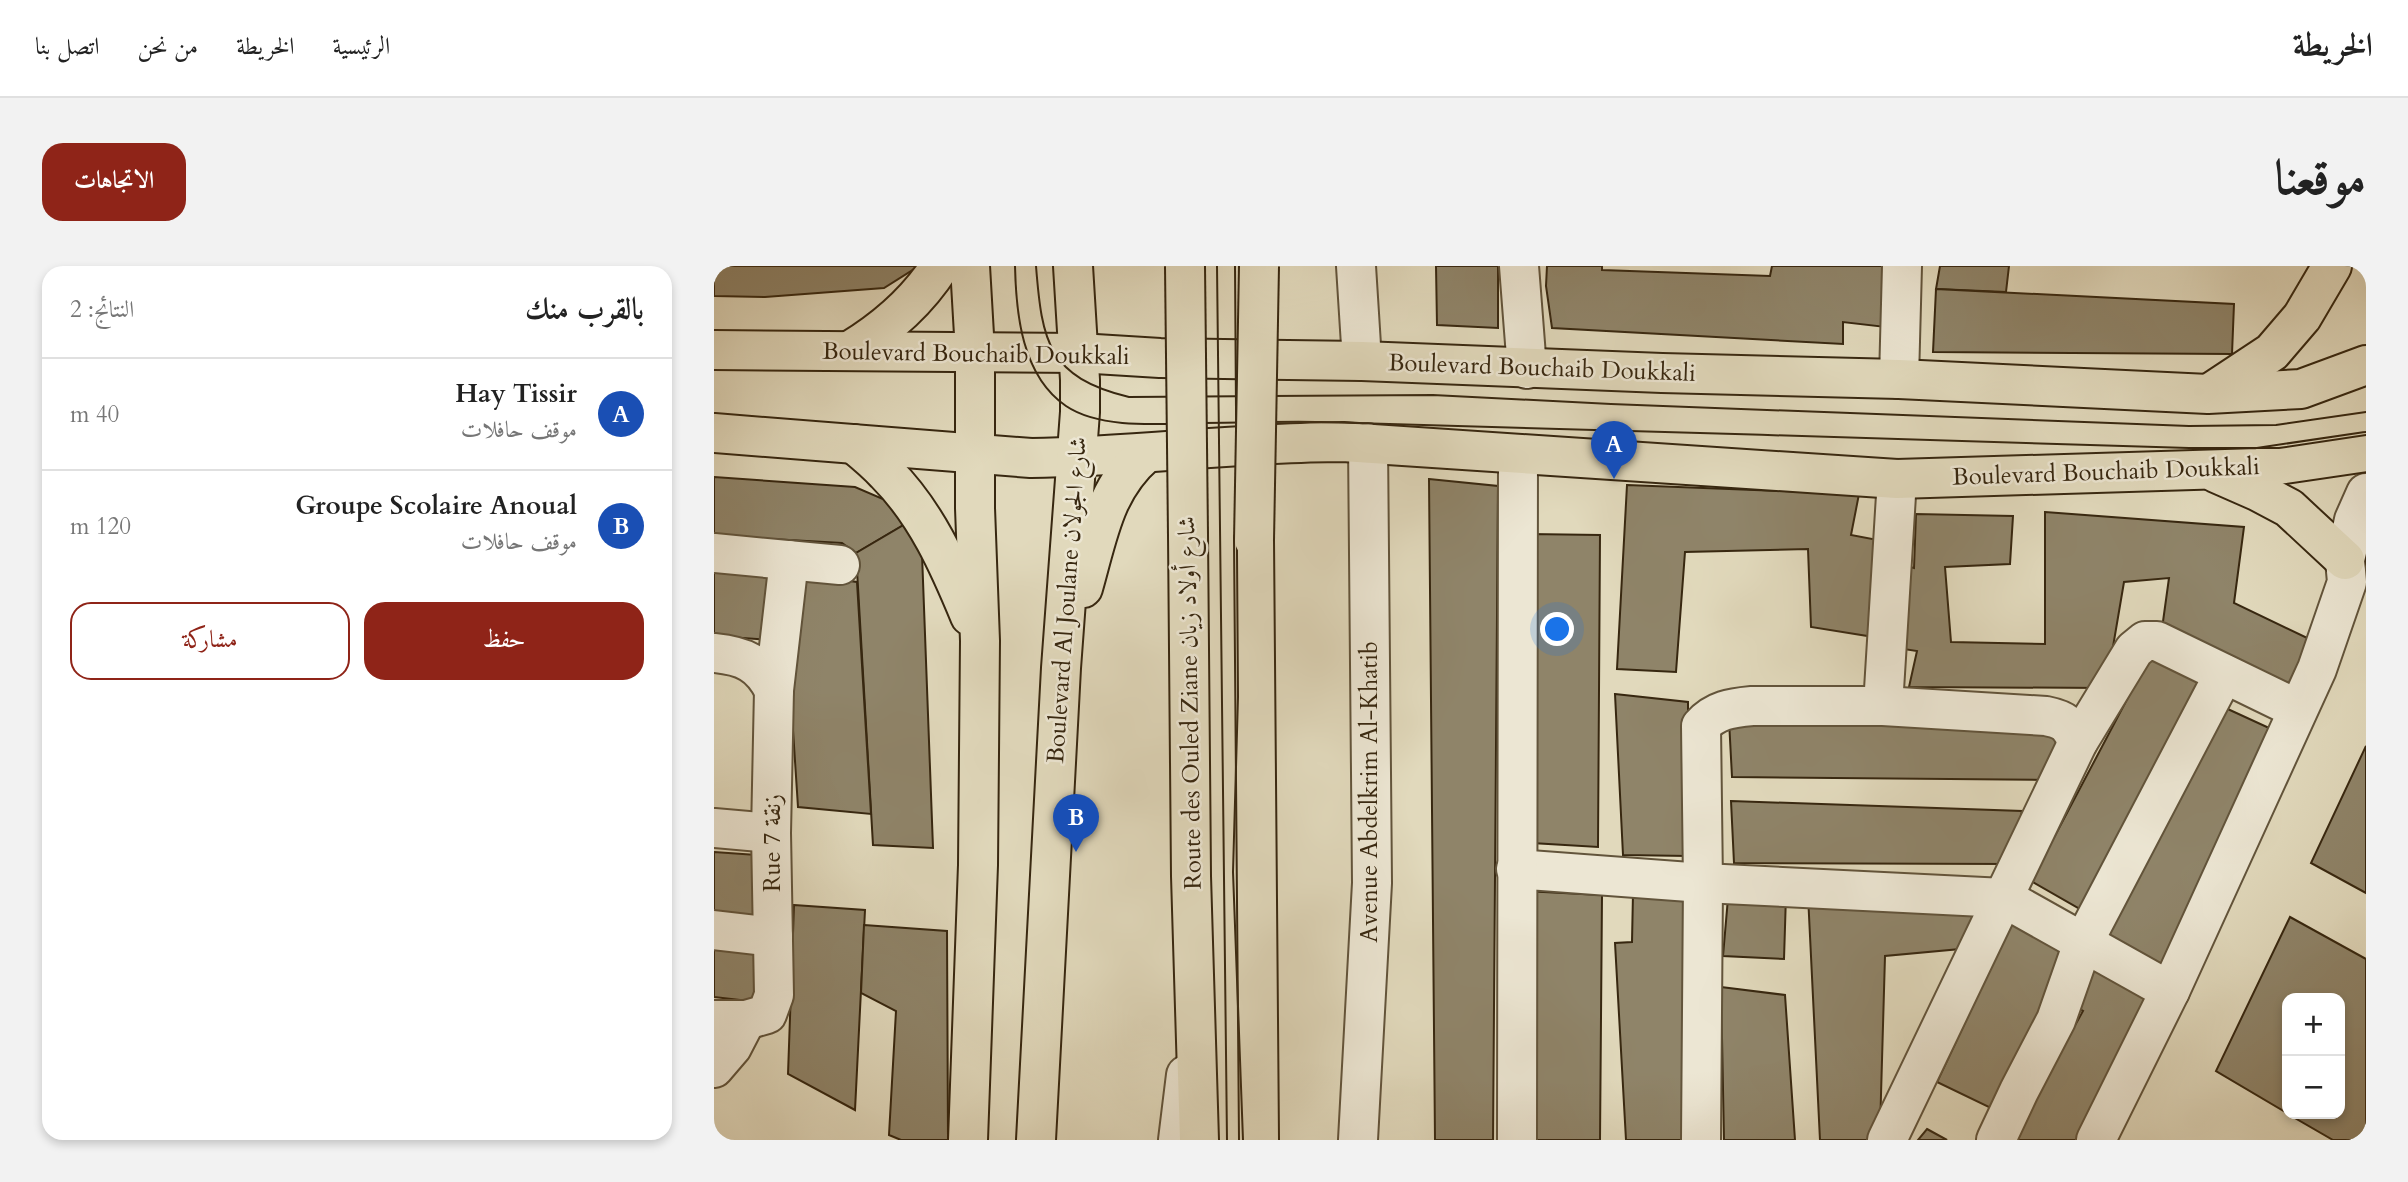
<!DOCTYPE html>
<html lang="ar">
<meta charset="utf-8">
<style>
body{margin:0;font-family:Cardo,Amiri,serif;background:#f2f2f2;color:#222;direction:rtl}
.controls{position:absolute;right:21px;bottom:21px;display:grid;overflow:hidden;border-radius:14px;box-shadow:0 4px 10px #0003}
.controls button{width:63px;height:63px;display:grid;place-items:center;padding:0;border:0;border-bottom:2px solid #e0e0e0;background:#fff;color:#222;font:35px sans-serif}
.you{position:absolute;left:844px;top:364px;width:24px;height:24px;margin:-18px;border:5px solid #fff;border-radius:50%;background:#1a73e8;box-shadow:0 0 0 10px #1a73e833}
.badge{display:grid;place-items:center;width:46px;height:46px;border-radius:50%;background:#8f2418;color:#fff;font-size:23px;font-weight:700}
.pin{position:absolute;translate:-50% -58px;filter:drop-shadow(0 2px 4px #0008)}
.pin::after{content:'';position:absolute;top:37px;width:24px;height:21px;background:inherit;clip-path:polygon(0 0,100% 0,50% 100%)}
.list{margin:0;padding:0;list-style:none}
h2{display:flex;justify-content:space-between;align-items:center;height:91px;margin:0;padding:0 28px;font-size:30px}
h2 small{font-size:23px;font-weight:400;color:#767676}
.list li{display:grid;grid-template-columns:46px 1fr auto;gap:21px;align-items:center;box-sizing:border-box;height:112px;padding:0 28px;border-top:2px solid #e0e0e0}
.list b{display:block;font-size:26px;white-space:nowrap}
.list p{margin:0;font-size:23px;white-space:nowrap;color:#767676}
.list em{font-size:23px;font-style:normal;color:#767676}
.actions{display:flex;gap:14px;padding:21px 28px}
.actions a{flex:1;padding:16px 0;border:2px solid #8f2418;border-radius:21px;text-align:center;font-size:24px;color:#8f2418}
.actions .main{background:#8f2418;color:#fff}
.map{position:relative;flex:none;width:1652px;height:874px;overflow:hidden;direction:ltr;border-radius:21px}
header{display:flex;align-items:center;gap:42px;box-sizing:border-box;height:98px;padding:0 35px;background:#fff;border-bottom:2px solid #e0e0e0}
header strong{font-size:33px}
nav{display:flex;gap:38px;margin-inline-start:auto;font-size:24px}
.intro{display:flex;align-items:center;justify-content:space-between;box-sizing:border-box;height:168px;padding:0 42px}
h1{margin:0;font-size:49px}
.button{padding:18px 32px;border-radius:21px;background:#8f2418;color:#fff;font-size:24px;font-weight:700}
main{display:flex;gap:42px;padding:0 42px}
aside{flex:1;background:#fff;border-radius:21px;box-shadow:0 4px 10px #0003}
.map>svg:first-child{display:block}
.building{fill:#8f8469;stroke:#372710;stroke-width:2}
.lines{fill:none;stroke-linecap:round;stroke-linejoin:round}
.minor-casing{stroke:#62543b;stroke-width:42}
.major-casing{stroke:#372710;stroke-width:42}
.highway-casing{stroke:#372710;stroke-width:42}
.minor{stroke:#ece6d3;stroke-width:38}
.major{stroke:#e1d9bc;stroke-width:38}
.highway{stroke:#e1d9bc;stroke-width:38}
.tram{stroke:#372710;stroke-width:2}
.highway-bridge-casing{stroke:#372710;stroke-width:42;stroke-linecap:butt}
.highway-bridge{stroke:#e1d9bc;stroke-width:38}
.labels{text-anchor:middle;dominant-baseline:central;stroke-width:5;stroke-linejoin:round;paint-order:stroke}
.street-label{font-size:24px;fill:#372710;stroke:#ece6d3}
</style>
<header>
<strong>الخريطة</strong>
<nav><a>الرئيسية</a><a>الخريطة</a><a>من نحن</a><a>اتصل بنا</a></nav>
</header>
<div class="intro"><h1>موقعنا</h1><a class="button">الاتجاهات</a></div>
<main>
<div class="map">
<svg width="1652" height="874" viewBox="0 0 1652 874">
<rect width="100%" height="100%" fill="#e1d9bc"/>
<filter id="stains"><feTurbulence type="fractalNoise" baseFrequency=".00286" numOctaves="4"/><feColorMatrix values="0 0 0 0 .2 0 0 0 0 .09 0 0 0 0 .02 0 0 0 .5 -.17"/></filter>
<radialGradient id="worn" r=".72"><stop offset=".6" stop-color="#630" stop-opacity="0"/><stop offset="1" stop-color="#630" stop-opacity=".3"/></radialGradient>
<g class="building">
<path d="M0,0H205L170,22L51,31L0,30Z"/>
<path d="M722,0H784V62L723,59Z"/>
<path d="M833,0H888V4L1056,10L1058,0H1182L1180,62L1129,56V78L838,62L832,20Z"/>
<path d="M1226,0H1295L1292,26L1222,23Z"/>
<path d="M1222,23L1520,38L1518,88L1219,86Z"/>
<path d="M0,211L141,221L176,236L193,257L142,287L128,277L0,270Z"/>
<path d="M715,213L784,220L779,874H721Z"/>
<path d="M913,219L1145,228L1137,269L1169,275L1166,372L1097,361L1094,283L971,286L962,406L903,403Z"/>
<path d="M1331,246L1530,261L1520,337L1610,380L1584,431L1447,370L1455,312L1410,316L1392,422L1195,421L1203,385L1183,382L1184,298L1200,302L1202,248L1299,250L1296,298L1231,301L1237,376L1331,378Z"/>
<path d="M193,257L208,288L219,582L159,579L142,287Z"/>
<path d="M815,268L886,269L884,581L818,577Z"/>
<path d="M0,305L60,310L58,374L0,370Z"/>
<path d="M76,307L143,316L157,548L84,541L73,372Z"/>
<path d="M1437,388L1496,412L1373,647L1317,615Z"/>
<path d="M901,428L974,436V590L909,589Z"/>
<path d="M1505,439L1566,467L1450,700L1385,671Z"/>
<path d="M1015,454L1345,464L1334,514L1018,511Z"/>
<path d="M1652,480V627L1597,597Z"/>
<path d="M1017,535L1308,545L1297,598L1020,597Z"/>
<path d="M0,586L56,590L46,654L0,649Z"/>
<path d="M810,625L888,629L886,874H814Z"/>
<path d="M919,627L981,630L982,874H912L901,677L918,676Z"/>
<path d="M1072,629L1070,693L1009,690L1014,632Z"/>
<path d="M1094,629L1261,640L1257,682L1171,690L1166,864L1160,874H1106Z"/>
<path d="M80,639L151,644L141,844L74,808Z"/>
<path d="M1576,651L1652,693V874H1619L1574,848H1626V732H1573V847L1502,805Z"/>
<path d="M1298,657L1357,688L1283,845L1223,816Z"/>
<path d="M150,659L233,665L234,874H187L175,869L182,745L147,727Z"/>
<path d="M0,676L53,682L52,737L0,731Z"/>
<path d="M1377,697L1444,733L1376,874H1297L1369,745L1356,738Z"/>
<path d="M1007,721L1071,729L1081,874H1010Z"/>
<path d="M1213,863L1233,874H1204Z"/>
</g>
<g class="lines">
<defs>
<g id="minor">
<path d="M642,0L648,95"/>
<path d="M805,0L813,103"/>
<path d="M1185,113L1188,0"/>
<path d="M0,287L126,299"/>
<path d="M0,387C30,390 46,397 60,424"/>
<path d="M1169,440L1183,213"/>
<path d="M0,562L57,567"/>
<path d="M802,603L989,617L1290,632L1456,725"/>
<path d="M0,664L59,671"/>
<path d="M0,754H32L53,748L60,729L57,567L60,424L75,294"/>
<path d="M0,802L18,781L32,754"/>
<path d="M464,874L472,809"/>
<path d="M644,874L658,617L654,177"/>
<path d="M803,874L804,188"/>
<path d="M987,874L989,617L987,460C1001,444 1017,442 1038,440H1169L1332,450C1352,454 1355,458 1364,476"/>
<path d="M1173,874L1364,476L1420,384L1431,375H1443L1583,443"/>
<path d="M1282,874L1305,825L1342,754L1369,677L1510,408"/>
<path d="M1382,874L1456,725L1603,403L1633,316L1631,294L1640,254L1652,227"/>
</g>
<g id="major">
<path d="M0,84L365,87L446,92L648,95L948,107L1185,113L1494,128L1587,123L1652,99"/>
<path d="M137,84C173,62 203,36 226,0"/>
<path d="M1496,127L1558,86L1588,51L1618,0"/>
<path d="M0,167L317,192C421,191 524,176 629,176L1183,213L1544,202L1652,186"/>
<path d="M140,178C151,187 162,196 172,207C212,247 235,299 256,350"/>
<path d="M1502,207L1543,225L1575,242L1631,294"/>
<path d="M369,322C384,270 390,223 432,187"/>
<path d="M254,874L264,599L266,375L261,242V86L256,0"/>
<path d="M322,874L347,402L366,146V114L359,0"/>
</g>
<g id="highway">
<path d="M474,269L477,610L485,874"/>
<path d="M540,274L545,874"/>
</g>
</defs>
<use href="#minor" class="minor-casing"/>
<use href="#major" class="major-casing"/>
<use href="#highway" class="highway-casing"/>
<use href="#minor" class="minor"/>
<use href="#major" class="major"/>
<use href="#highway" class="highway"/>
<g class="tram">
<path d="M301,0C302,48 308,110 352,140C386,163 445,158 484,157C525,157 566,155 607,156C896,164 1186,173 1475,182H1565L1652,169"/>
<path d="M322,0C328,76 334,111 415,131L719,129L897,138L1475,160L1562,159L1652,146"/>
<path d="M503,0L513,874"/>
<path d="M521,0L524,431L519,606L529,874"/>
</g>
<defs>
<g id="highway-bridge">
<path d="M471,0L474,269"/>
<path d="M540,274L545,0"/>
</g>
</defs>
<use href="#highway-bridge" class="highway-bridge-casing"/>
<use href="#highway-bridge" class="highway-bridge"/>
</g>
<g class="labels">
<g class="street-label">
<text transform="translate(262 88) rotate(1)">Boulevard Bouchaib Doukkali</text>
<text transform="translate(828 102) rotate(2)">Boulevard Bouchaib Doukkali</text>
<text transform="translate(1392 206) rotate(-2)">Boulevard Bouchaib Doukkali</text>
<text transform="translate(353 334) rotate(-86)">Boulevard Al Joulane شارع الجولان</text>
<text transform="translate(476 437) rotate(-91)">Route des Ouled Ziane شارع أولاد زيان</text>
<text transform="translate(655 526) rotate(-90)">Avenue Abdelkrim Al-Khatib</text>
<text transform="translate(58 577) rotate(-90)">Rue 7 زنقة</text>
</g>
</g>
<rect width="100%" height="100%" filter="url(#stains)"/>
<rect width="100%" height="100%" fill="url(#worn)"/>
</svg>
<div class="controls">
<button>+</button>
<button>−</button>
</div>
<div class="you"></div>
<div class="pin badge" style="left:900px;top:213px;background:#1a4fb4">A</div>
<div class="pin badge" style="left:362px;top:586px;background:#1a4fb4">B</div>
</div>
<aside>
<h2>بالقرب منك<small>النتائج: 2</small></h2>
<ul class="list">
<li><span class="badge" style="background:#1a4fb4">A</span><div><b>Hay Tissir</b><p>موقف حافلات</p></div><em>40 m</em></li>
<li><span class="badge" style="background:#1a4fb4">B</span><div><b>Groupe Scolaire Anoual</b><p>موقف حافلات</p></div><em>120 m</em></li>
</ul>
<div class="actions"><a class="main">حفظ</a><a>مشاركة</a></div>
</aside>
</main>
